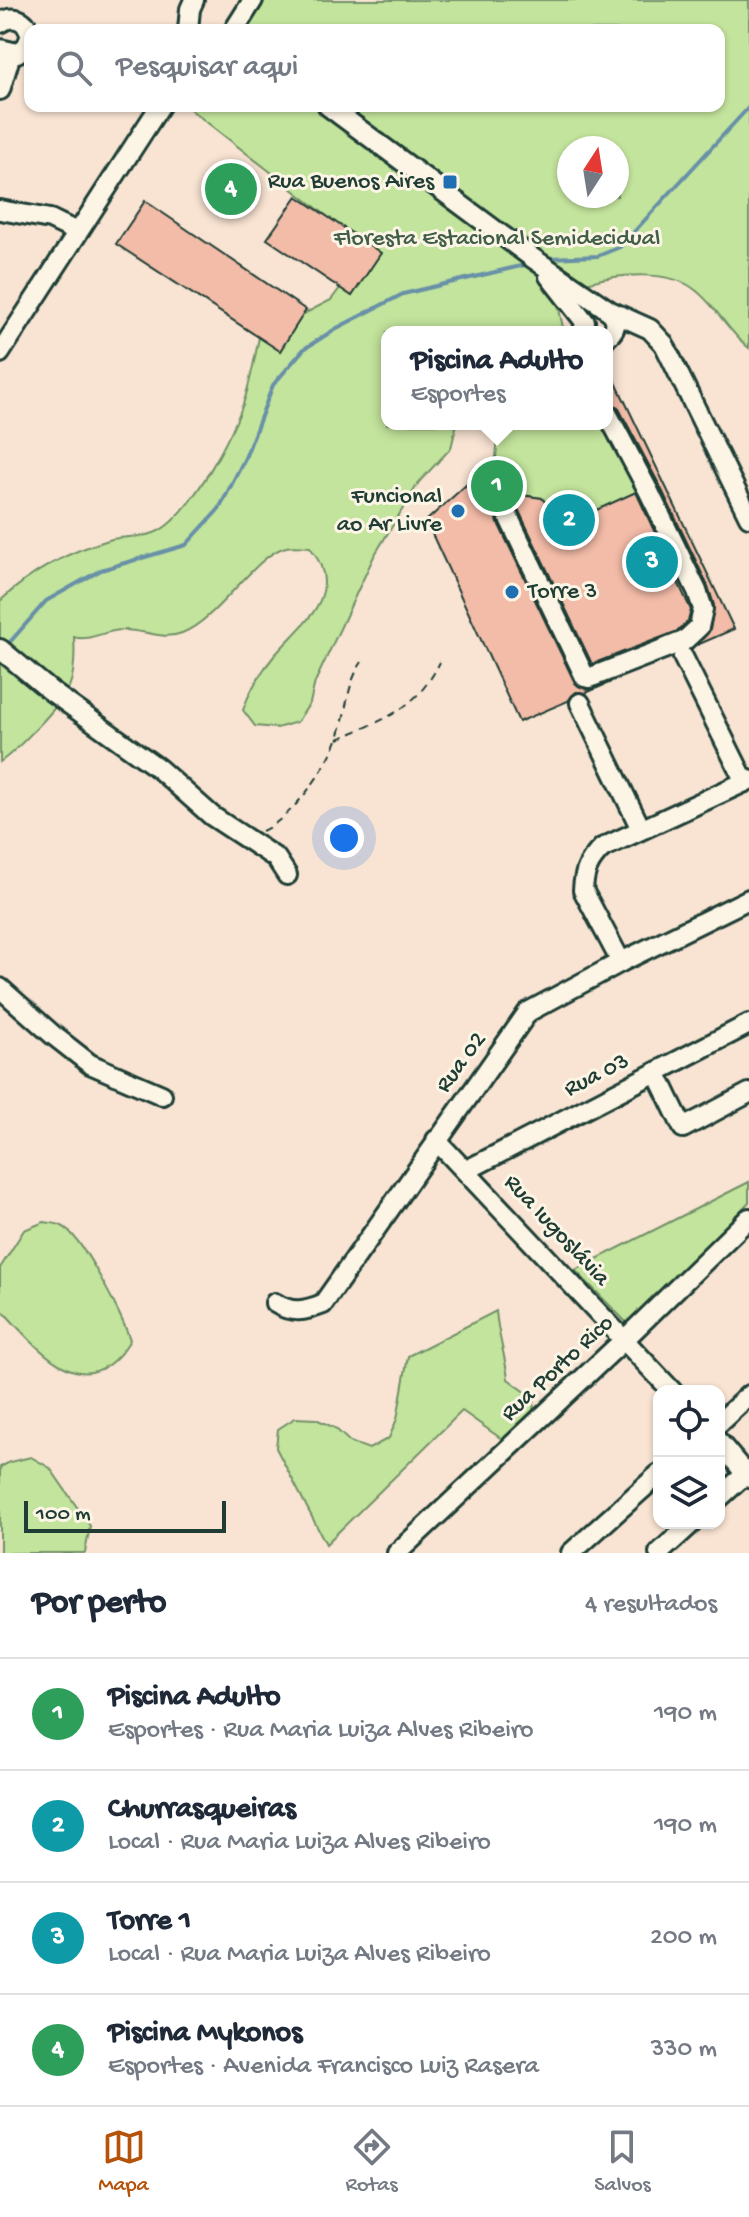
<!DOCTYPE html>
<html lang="pt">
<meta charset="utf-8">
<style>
body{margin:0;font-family:"Gochi Hand",sans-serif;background:#f2f2f3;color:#1f2937}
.controls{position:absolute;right:24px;bottom:24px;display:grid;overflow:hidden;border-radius:16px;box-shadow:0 2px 6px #0004}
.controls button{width:72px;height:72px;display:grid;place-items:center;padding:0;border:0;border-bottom:2px solid #e0e1e3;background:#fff;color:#1f2937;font:40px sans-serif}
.compass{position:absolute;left:557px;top:136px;width:72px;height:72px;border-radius:50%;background:#fff;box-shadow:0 2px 6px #0004;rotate:12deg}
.scale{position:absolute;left:24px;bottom:20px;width:202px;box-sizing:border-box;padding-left:8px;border:4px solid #1f3d34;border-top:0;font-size:22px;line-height:28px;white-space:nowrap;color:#1f3d34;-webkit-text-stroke:6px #fcf5e5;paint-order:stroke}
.you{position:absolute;left:344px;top:838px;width:28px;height:28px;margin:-20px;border:6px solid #fff;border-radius:50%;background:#1a73e8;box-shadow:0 0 0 12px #1a73e833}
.badge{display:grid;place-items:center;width:52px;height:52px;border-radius:50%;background:#b45309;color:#fff;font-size:26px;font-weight:700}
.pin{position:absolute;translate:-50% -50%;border:4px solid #fff;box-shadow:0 2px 8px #0006}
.popup{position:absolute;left:381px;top:326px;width:232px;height:104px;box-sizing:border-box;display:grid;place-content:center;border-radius:16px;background:#fff;filter:drop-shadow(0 2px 6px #0005);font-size:26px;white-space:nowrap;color:#747a83}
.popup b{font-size:30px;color:#1f2937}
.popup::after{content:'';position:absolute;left:50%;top:100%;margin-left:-16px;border:16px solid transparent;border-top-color:#fff}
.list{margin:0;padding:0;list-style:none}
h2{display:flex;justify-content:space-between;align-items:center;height:104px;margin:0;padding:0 32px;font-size:34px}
h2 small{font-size:26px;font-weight:400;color:#747a83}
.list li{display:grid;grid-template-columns:52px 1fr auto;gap:24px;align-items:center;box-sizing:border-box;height:112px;padding:0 32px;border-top:2px solid #e0e1e3}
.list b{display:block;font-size:30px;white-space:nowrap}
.list p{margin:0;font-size:26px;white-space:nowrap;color:#747a83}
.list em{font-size:26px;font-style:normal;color:#747a83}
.icon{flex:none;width:44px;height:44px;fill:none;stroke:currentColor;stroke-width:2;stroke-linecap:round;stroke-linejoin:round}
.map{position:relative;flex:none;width:749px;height:1553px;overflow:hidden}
.search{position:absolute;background:#fff;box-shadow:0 2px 6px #0004;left:24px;right:24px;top:24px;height:88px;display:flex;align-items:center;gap:20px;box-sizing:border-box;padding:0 28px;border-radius:16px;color:#747a83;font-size:30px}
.sheet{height:552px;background:#fff}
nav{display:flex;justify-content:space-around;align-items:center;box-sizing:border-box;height:112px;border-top:2px solid #e0e1e3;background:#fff;font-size:22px;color:#747a83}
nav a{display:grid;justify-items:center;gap:4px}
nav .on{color:#b45309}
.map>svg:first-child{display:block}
.green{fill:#c3e49c;stroke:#719068;stroke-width:2;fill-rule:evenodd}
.water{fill:#98c7f3;stroke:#6890a7;stroke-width:2}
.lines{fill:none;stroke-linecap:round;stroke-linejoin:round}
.stream{stroke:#6890a7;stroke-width:4}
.building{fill:#f3bca8;stroke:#1f3d34;stroke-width:2}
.minor-casing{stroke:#1f3d34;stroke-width:24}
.path{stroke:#1f3d34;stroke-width:2;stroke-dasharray:8 6;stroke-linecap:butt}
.minor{stroke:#fcf5e5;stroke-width:18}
.poi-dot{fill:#1f6fb2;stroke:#fcf5e5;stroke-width:3}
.labels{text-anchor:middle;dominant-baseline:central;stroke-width:6;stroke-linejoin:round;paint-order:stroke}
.poi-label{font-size:24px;fill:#1f3d34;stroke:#fcf5e5;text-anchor:end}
.park-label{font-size:24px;fill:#405e49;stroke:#fcf5e5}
.street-label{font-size:24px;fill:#1f3d34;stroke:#fcf5e5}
</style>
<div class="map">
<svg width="749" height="1553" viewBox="0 0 749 1553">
<rect width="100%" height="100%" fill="#f9e4d3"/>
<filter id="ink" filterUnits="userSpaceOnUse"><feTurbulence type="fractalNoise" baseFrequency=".0125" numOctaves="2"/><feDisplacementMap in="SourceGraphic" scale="16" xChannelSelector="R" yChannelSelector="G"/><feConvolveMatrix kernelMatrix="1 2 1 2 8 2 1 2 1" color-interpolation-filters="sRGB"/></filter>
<g filter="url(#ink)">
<g class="green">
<path d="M258,0H749V348C728,332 716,305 694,289C670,270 618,274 590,282C579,286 567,295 557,300L564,332H387V424H460L456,427L451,448L419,482L374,556L315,682L310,703L297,722L277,728L255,726L243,710C250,690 260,673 274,656C303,622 347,595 310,547C303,547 293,545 286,547C254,555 218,620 182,633C162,641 142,629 122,630C106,630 89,642 74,637C75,653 75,673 69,687C61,705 16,751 0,762V601C32,571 69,551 112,539C125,536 141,538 154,533C188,521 235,431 245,398C251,378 255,357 259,337L331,300L369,249L186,106H719V30H239ZM569,148H617V196H569Z"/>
<path d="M499,424H603L638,491L588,514L571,505L548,506L541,498L521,495L496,458Z"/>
<path d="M749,1182V1202L628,1324L575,1270Z"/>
<path d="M44,1222C49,1223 57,1223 62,1226C81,1234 124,1319 130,1340C86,1412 37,1348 0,1308V1268L24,1230Z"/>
<path d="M496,1311C498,1335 505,1355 508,1379L535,1399L531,1420L506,1442L462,1411L326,1544L276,1448L278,1429L295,1418L316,1419L335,1428L350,1442L369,1449L389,1438L397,1419L408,1356Z"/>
<path d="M31,1457L50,1468L90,1526L85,1553H0V1467L10,1462Z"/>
</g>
<path class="water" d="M219,167L254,192L242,210L207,187Z"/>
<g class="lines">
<g class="stream">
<path d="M549,258L598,256L620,247L749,107"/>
<path d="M10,642L46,601L101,570L186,545L219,509L245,458L273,385L304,349L337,328L403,294L525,265"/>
</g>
</g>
<g class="building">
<path d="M297,196L381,253L352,296L267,239Z"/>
<path d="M145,201L306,310L280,351L116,244Z"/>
<path d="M607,364L734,629L697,645L710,630L714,605L708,586L660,486L618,407L607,401Z"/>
<path d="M496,458L521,495L542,498L548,506L571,505L588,514L636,492L691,610L688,621L678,631L592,664L518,509L509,502L501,504L495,512L496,519L575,683L587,690L611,682L586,693L576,692L568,701L519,722L426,521Z"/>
</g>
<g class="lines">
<defs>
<g id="minor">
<path d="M0,23C13,14 26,19 30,34"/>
<path d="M188,30L190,9L194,0"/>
<path d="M234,30L253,0"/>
<path d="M0,49L17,53L26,47L30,38"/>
<path d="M0,90L11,54"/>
<path d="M328,106L534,259L610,311L650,329L664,344L749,517"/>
<path d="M0,210L50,219L77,232"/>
<path d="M549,276L585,322L583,332"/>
<path d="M605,308C618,315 619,328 607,337"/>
<path d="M0,353L160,106"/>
<path d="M507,514L585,677L589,678L684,641L699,627L703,609L697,591L649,492L607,413"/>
<path d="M0,649L52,692L158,768L212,816L276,858L287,875"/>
<path d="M683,657L745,782"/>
<path d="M580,703L641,829"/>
<path d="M621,962L583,890C584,871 589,861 602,848L749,780"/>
<path d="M0,988L53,1035L90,1064L162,1095"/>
<path d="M656,1072L683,1128L749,1093"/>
<path d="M436,1140L672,1391"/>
<path d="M467,1170L749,1024"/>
<path d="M275,1303C292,1314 305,1311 323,1304L528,1012L621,962L749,899"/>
<path d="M719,1423L749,1395"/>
<path d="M719,1442L749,1478"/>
<path d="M719,1498L749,1471"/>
<path d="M397,1553L625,1339L749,1218"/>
<path d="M571,1553L659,1474"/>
<path d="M659,1553L692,1523"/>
</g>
</defs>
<use href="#minor" class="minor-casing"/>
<g class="path">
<path d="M338,739C385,719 416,710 440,662"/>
<path d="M262,831C293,817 325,771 337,740C347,715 346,684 362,662"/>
</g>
<use href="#minor" class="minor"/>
</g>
</g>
<g class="poi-dot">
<rect x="442" y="174" width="16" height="16" rx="4"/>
<circle cx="458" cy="511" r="8"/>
<circle cx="512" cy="592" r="8"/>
</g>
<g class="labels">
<g class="poi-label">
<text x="434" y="182">Rua Buenos Aires</text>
<text x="442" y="497">Funcional<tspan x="442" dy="28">ao Ar Livre</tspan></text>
<text x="528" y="592" text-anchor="start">Torre 3</text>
</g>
<g class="park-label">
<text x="497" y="239">Floresta Estacional Semidecidual</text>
</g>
<g class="street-label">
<text transform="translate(462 1063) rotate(-54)">Rua 02</text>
<text transform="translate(597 1076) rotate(-27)">Rua 03</text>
<text transform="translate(556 1231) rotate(47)">Rua Iugoslávia</text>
<text transform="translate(558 1369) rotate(-43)">Rua Porto Rico</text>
</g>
</g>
</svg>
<div class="controls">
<button><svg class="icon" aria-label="locate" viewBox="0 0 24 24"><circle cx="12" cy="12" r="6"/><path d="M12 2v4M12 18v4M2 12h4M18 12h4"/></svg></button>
<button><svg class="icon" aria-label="layers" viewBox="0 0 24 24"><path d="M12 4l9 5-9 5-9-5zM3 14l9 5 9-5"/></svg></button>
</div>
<svg class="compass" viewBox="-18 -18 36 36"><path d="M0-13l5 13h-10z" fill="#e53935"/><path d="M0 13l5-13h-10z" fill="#747a83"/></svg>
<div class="scale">100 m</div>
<div class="you"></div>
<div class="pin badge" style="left:497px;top:486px;background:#2e9e5b">1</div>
<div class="popup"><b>Piscina Adulto</b>Esportes</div>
<div class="pin badge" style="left:569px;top:520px;background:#0f9aa8">2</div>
<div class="pin badge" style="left:652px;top:562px;background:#0f9aa8">3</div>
<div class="pin badge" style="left:231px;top:189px;background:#2e9e5b">4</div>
<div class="search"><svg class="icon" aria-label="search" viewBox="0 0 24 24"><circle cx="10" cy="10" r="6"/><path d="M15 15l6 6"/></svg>Pesquisar aqui</div>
</div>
<section class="sheet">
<h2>Por perto<small>4 resultados</small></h2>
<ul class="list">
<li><span class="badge" style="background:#2e9e5b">1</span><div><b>Piscina Adulto</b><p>Esportes · Rua Maria Luiza Alves Ribeiro</p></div><em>190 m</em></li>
<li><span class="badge" style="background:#0f9aa8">2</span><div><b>Churrasqueiras</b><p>Local · Rua Maria Luiza Alves Ribeiro</p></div><em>190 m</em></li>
<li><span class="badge" style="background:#0f9aa8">3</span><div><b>Torre 1</b><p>Local · Rua Maria Luiza Alves Ribeiro</p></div><em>200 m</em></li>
<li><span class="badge" style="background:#2e9e5b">4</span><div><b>Piscina Mykonos</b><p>Esportes · Avenida Francisco Luiz Rasera</p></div><em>330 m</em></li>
</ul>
</section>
<nav>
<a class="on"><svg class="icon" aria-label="map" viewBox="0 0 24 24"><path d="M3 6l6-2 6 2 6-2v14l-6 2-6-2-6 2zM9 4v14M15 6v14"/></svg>Mapa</a>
<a><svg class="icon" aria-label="directions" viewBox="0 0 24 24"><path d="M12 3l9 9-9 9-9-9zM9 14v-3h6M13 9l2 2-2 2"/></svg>Rotas</a>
<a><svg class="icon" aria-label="saved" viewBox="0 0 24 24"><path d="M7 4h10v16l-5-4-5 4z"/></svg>Salvos</a>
</nav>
